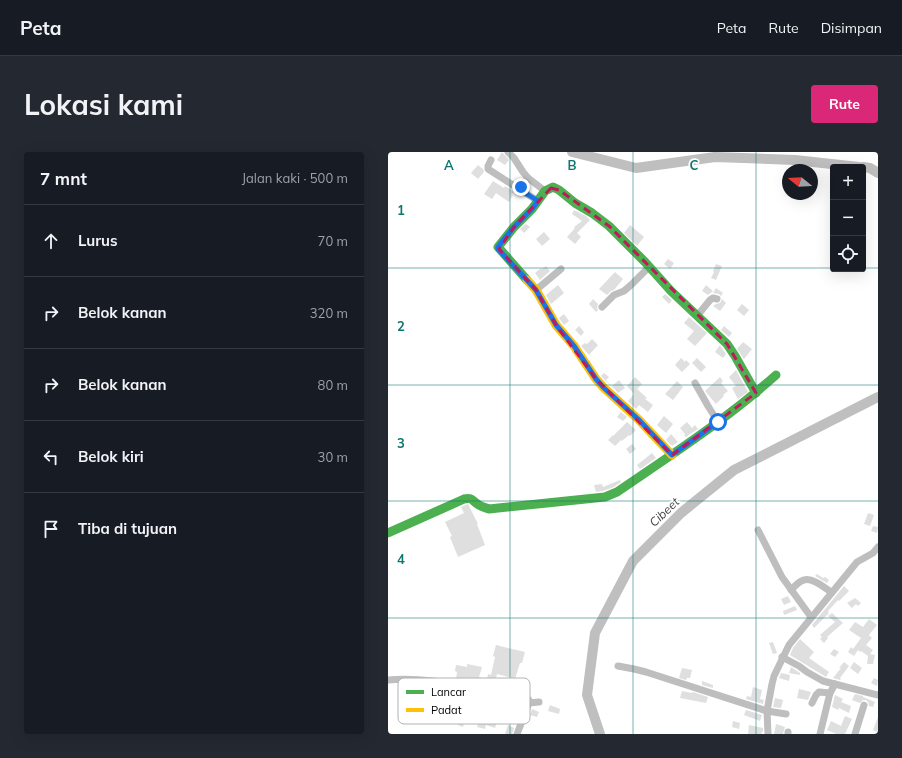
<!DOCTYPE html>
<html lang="id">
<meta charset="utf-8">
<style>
body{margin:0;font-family:Mulish,sans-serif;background:#242831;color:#f1f3f6}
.controls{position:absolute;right:12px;top:12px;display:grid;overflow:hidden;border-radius:4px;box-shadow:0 4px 16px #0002}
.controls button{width:36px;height:36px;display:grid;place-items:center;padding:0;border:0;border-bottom:1px solid #363941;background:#171b24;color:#f1f3f6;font:20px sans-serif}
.compass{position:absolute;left:394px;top:12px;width:36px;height:36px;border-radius:50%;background:#171b24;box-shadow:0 4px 16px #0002;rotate:288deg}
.stop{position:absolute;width:12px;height:12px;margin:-9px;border:3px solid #1a73e8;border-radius:50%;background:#fff}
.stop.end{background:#1a73e8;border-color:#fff;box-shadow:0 1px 4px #0008}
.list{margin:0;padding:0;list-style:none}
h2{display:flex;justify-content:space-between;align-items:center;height:52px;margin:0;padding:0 16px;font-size:17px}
h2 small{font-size:13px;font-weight:400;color:#9ea1a6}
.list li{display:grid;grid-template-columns:26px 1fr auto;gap:12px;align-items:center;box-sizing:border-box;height:72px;padding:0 16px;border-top:1px solid #363941}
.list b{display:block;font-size:15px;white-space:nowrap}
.list em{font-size:13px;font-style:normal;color:#9ea1a6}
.icon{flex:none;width:22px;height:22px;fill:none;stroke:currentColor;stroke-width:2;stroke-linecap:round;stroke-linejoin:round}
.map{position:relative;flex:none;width:490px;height:582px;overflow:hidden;border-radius:4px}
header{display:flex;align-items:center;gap:24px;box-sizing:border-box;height:56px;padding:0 20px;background:#171b24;border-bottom:1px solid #363941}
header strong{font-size:19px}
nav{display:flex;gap:22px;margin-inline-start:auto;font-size:14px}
.intro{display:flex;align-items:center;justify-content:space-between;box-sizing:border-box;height:96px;padding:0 24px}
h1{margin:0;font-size:28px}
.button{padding:10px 18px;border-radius:4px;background:#db2777;color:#fff;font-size:14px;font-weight:700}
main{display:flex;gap:24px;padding:0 24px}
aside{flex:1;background:#171b24;border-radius:4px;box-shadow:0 4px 16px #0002}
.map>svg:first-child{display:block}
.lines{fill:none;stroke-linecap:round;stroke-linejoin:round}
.river{stroke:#bfbfbf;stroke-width:10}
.building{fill:#dfdfdf}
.street{stroke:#bebebe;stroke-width:7}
.fast{stroke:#4caf50;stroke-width:9}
.slow{stroke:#ffc107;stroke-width:9}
.route{stroke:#1a73e8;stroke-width:5}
.marked{fill:none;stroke:#c2185b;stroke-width:3;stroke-dasharray:8 5;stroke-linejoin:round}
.grid{fill:none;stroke:#0f766e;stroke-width:1;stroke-opacity:0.55}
.labels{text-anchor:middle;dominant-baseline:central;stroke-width:3.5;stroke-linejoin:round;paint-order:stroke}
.water-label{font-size:12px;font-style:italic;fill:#444;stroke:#fff}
.key{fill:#fff;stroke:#b2b2b2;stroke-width:1}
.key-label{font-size:11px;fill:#000}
.grid-label{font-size:13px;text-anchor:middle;font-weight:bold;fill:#0f766e;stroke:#fff;stroke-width:3.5;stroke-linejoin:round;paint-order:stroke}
</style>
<header>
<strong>Peta</strong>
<nav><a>Peta</a><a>Rute</a><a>Disimpan</a></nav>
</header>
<div class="intro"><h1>Lokasi kami</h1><a class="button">Rute</a></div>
<main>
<aside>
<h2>7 mnt<small>Jalan kaki · 500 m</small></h2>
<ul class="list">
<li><svg class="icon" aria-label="ahead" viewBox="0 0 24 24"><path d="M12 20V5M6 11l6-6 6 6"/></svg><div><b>Lurus</b></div><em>70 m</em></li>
<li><svg class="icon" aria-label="right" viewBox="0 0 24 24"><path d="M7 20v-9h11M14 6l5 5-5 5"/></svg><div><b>Belok kanan</b></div><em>320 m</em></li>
<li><svg class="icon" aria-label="right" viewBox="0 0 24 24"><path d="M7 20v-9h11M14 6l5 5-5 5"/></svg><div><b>Belok kanan</b></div><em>80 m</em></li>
<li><svg class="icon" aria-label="left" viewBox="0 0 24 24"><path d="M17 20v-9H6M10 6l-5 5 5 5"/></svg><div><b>Belok kiri</b></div><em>30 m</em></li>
<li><svg class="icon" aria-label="arrive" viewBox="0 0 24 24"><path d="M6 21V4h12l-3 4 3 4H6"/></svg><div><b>Tiba di tujuan</b></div></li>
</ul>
</aside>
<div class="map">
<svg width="490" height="582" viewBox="0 0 490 582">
<rect width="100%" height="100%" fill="#fff"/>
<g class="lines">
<g class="river">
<path d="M184,0L248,16L327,5L407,8L471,15"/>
<path d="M475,15L482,16L490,21"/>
<path d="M212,582L199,543L207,481L245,409L293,361L346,318L490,245"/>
</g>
</g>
<g class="building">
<path d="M114,0L121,8L117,13L109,8Z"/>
<path d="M90,13L95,17L96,20L90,27L83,21Z"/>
<path d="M105,29L116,36L117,34L126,40L124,42L125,43L121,50L108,41L104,47L96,42Z"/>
<path d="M186,58L198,64L202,68L189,81L193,85L187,92L179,85L187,76L186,75L194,69L184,62Z"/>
<path d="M138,72L142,75L136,81L132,77Z"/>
<path d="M242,73L256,85L249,94L236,81Z"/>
<path d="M156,80L162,87L154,94L148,87Z"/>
<path d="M280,107L286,111L282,117L276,112Z"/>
<path d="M328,112L334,114L328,128L323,126L326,120L325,119Z"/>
<path d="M158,114L162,119L152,128L147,121L153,116L154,117Z"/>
<path d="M227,120L235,127L226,138L223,139L219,143L211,137Z"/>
<path d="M170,133L176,141L163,152L158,143Z"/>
<path d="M318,133L325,139L320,143L314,139Z"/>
<path d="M328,136L335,141L333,144L331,142L325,141Z"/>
<path d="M277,142L284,148L281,152L274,145Z"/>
<path d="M205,147L210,152L209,156L210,158L208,160L201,152Z"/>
<path d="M334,147L338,151L332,159L325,154L328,152L332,151Z"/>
<path d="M354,152L361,158L356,164L349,158Z"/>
<path d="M176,162L181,169L176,173L171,166Z"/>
<path d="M301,165L319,181L307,194L299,187L306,179L296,171Z"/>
<path d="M191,174L196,180L193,184L187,178Z"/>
<path d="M336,174L344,181L341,185L333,178Z"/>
<path d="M204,187L210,193L201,203L193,194L197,191L199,192Z"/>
<path d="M355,190L364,197L356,207L349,197Z"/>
<path d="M332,193L338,202L335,206L327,200Z"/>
<path d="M293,206L297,210L298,208L302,212L294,220L287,213Z"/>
<path d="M309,206L318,215L313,220L304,211Z"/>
<path d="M348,218L360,240L350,247L344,236L348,234L341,225Z"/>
<path d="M216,221L221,225L218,228L226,237L213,224Z"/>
<path d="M247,225L254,232L249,237L259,246L257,247L265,253L260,260L251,253L248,257L240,249L246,242L239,234Z"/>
<path d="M332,225L335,229L333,231L340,239L335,243L336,244L328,252L317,239Z"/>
<path d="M231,228L237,236L230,241L224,234Z"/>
<path d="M289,229L295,235L285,248L277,242Z"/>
<path d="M233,260L239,265L235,269L229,265Z"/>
<path d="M276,264L285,272L278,281L269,273Z"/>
<path d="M239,270L248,278L242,284L241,283L234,289L233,288L227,294L220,288L225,283V284Z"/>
<path d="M299,270L304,276L307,273L310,277L298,285L296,283L297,282L292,276Z"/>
<path d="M283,282L290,290L284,294L278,288Z"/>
<path d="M244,292L248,297L242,302L238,297Z"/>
<path d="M264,301L268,306L252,317L249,313Z"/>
<path d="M232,328L233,330L226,335L215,339L208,340L206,333L214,332L215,335Z"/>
<path d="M80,352L90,372H89L97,393L70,405L62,385L64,384L57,370L76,361L73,355Z"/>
<path d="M480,361L486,363L482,374L476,372Z"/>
<path d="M485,374L490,375L489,381L483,379Z"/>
<path d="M429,422L435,426L437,425L441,428L439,431L427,424Z"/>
<path d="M456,434L461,439L451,449L450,448L441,458L440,460L441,461L426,476L424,473Z"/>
<path d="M400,444L403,450L396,453L393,447Z"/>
<path d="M467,446L473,451L470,454L468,452L464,456L459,451Z"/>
<path d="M407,454L409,458L396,463L395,459Z"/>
<path d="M444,461L455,471L439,485L440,486L436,491L432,487L434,485L432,483L447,470L440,464Z"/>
<path d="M481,467L489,473L481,483L484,486L478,493L485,498L482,502L487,503L485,512H479L480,504L473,499L472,500L470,498L466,504L460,500L463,495L465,497L473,486L461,478L467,470L475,475Z"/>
<path d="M412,487L426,500L421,506L441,520L438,525L402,503L405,496Z"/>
<path d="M385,490L389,501L385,502L381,491Z"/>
<path d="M108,493L137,500L134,511H132L127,527L109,522L107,530L99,528L100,522L103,523L107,505L105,504Z"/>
<path d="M446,497L451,500L447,505L442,502Z"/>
<path d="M456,510L461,514L452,526L453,527L452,528L445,526L453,516H451Z"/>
<path d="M466,510L474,516L470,522L462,516Z"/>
<path d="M79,512L94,515L91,525H93L91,531L68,527L69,520L67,519L68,513L79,515Z"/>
<path d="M403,515L412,521V523L401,521Z"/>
<path d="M294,516L304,518L302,526H299L298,528L291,526Z"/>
<path d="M393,521L402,523L401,529L391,526Z"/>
<path d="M486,526L490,528L489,534L483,531Z"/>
<path d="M314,529L325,533V536L314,533Z"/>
<path d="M18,532L41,534V538L50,542L52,537L55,538L56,536H61L60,540L64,541L62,548L73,551L76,543L83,545L85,540L111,545L108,552L102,549L99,558L103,559L100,568L109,570L107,576L98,573L97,577L89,575L90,572L77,568L75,575L70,573L73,565L41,556L43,552L30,551V557L22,556L23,550L20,549L22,537H18Z"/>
<path d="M365,535L374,538L372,547L376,548L375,552L358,547L359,544L363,545Z"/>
<path d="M411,537L423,540L420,548L409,546Z"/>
<path d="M294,539L304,541L305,540L320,545L318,551L292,546Z"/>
<path d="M467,542L475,544V545L487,550L485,555L481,554L480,550L478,548H475L472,551L464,548Z"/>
<path d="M447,543L455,547L453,550L463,554L461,561L451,556L450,558L444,555Z"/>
<path d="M387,546L395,548L393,556L385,555Z"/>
<path d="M162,553L172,557L171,562L160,559Z"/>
<path d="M144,557L151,560L149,565L142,563Z"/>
<path d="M358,558L374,563L372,569L356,563Z"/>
<path d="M457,564L464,567L457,582H448L439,578L443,569L453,574Z"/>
<path d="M490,565V577L489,580L485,578Z"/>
<path d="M345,569L352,571L351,577L344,575Z"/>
<path d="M388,572L397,575L396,578L395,582H386Z"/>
<path d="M120,573L126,576L124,582H117Z"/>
<path d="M361,573L375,576V579L373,582H360Z"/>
</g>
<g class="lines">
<g class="street">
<path d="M120,0L126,6L135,20L140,26L157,39"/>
<path d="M103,8L100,14V17L131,37L140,26"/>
<path d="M131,37L150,49"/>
<path d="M148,138L173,117"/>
<path d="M214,155L226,143L236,139L243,133L261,115"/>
<path d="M309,164L322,148L325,146L329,147"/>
<path d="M307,231L320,254L330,270"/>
<path d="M370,378L394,425L423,465"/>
<path d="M403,438C407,434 411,429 416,428C424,425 437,436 443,440"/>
<path d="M394,505L411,514L419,520L435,529L490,543"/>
<path d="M230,514L246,517L258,520L379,559L398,562"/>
<path d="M0,528C33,525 66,532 99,538C111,540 126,541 138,545L141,548V551L129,582"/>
<path d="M141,551L151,550"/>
<path d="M424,551L428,543L431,540L442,541"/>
<path d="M380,582L379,559L384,532L386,524L401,493L469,410L485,401L490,395"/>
<path d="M400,582V580"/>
<path d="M432,582L442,541L447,532"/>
<path d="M467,582L476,553"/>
</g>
<g class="fast">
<path d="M139,128L110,95L126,75L144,57L157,39L165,35L171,38L187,51L204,61L221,74L257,110L283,139L339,192L347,204L368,241"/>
<path d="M0,381L76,347C85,345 84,349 91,353C94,355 98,356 101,357L217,345L229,340C283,303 339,267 388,223"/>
</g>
<path class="slow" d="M139,128L148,138L168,173L186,194L208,227L216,236L250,267L284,303"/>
</g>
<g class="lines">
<path class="route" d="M133,35L131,37L150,49L144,57L126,75L113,91L110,95V97L136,125L148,138L168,173L186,194L208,227L216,236L250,267L284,303L330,270"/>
</g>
<path class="marked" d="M163,36L171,38L221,74L339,192L368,241L284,303L208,227L168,173L148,138L111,97L126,75Z"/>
<path class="grid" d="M122,0V582M245,0V582M368,0V582M0,116H445M475,116H490M0,233H490M0,349H490M0,466H490"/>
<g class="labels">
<g class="water-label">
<text transform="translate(276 360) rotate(-44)">Cibeet</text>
</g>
</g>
<rect x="10" y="526" width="132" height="46" rx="6" class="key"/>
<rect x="18" y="538" width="18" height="4" fill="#4caf50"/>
<rect x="18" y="556" width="18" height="4" fill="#ffc107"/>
<g class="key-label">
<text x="43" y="544">Lancar</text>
<text x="43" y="562">Padat</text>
</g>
<g class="grid-label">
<text x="61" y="18">A</text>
<text x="184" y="18">B</text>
<text x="306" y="18">C</text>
<text x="13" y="63">1</text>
<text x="13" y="179">2</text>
<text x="13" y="296">3</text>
<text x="13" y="412">4</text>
</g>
</svg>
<div class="controls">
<button>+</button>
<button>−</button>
<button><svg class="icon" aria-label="locate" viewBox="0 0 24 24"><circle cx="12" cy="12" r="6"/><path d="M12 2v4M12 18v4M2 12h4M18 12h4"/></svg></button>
</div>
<svg class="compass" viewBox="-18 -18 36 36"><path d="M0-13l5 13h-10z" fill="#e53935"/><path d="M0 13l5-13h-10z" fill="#9ea1a6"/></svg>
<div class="stop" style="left:330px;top:270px"></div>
<div class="stop end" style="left:133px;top:35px"></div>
</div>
</main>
